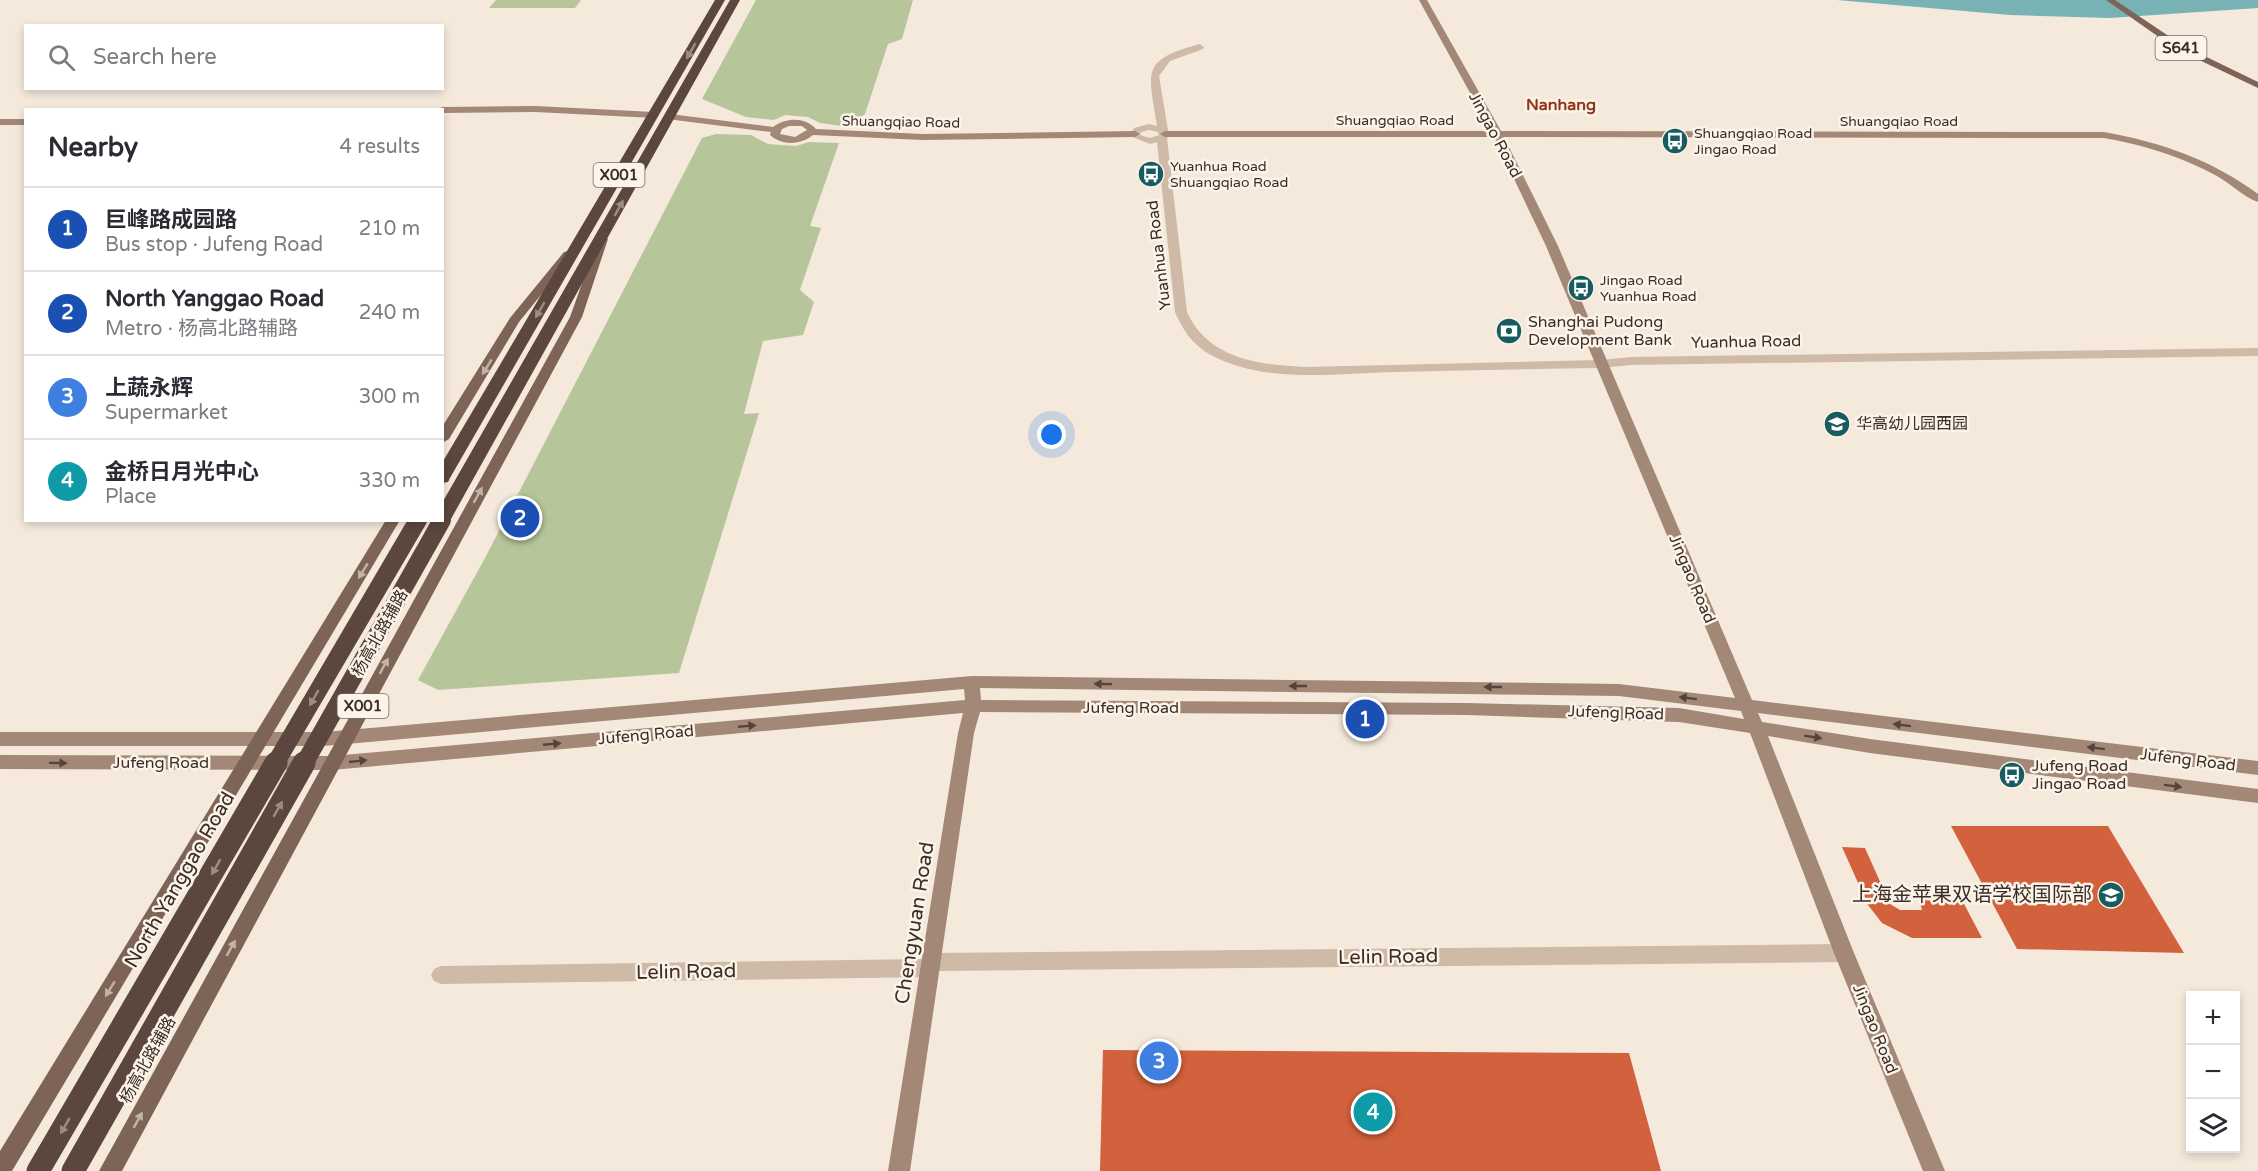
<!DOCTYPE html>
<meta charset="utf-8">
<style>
body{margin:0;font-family:"Varela Round","Noto Sans SC",sans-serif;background:#f2f2f3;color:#2b2b33}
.controls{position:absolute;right:18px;bottom:18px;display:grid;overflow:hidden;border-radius:0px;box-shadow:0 3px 9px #0003}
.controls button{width:54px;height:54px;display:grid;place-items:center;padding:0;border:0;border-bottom:2px solid #e1e1e2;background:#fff;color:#2b2b33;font:30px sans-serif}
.you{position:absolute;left:1052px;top:435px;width:21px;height:21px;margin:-15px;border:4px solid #fff;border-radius:50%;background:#1a73e8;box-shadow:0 0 0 9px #1a73e833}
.badge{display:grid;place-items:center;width:39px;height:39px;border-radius:50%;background:#195c60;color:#fff;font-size:20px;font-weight:700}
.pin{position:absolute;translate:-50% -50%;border:3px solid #fff;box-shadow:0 2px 6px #0006}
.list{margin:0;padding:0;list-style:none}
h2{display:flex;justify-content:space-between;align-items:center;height:78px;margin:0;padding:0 24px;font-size:26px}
h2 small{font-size:20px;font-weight:400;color:#7c7c81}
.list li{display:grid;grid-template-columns:39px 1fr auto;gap:18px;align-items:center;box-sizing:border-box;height:84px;padding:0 24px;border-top:2px solid #e1e1e2}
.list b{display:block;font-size:22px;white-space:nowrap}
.list p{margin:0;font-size:20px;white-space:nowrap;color:#7c7c81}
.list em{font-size:20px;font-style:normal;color:#7c7c81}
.icon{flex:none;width:33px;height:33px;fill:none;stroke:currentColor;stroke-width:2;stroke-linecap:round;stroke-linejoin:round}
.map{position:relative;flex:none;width:2258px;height:1171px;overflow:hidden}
.search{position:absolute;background:#fff;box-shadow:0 3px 9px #0003;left:24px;top:24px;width:420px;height:66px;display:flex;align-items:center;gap:15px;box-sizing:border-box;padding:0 21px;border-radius:0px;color:#7c7c81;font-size:22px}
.panel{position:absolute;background:#fff;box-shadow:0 3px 9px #0003;left:24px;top:108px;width:420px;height:414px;border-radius:0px}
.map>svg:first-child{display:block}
.green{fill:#b7c69a}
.water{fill:#78b2b5}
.building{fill:#d2613d}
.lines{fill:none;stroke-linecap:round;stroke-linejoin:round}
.street{fill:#cfb9a7;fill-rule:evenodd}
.secondary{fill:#a38777;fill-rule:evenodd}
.primary{fill:#7e6457;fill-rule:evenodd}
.highway{fill:#5c473e;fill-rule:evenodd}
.highway-bridge-far1{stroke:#5c473e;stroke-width:18}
.highway-bridge{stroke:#5c473e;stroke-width:23}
.oneway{fill:#9c8c82}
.oneway2{fill:#c3b3a7}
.oneway3{fill:#54443c}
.labels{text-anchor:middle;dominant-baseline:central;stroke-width:5;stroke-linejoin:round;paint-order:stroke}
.far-street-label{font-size:14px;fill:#3a2e28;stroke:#fcf3e9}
.far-poi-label{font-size:14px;fill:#3a2e28;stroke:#fcf3e9;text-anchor:start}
.shield{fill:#fcf3e9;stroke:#746962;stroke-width:1.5}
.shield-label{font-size:15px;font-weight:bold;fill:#3a2e28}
.far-quarter-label{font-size:16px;font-weight:bold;fill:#923518;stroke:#fcf3e9}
.street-label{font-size:16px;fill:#3a2e28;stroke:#fcf3e9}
.poi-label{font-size:16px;fill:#3a2e28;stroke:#fcf3e9;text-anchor:start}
.near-street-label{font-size:20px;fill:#3a2e28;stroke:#fcf3e9}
.near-poi-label{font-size:20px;fill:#3a2e28;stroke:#fcf3e9;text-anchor:end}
</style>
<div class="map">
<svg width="2258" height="1171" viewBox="0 0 2258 1171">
<rect width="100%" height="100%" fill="#f5e9dc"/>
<g class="green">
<path d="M496,0H581L575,8H489Z"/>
<path d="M756,0H913L902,39L888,44L865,114L849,127L820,123L808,117L785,115L774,120L746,117L702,99Z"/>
<path d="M716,134L751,135L768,144L796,146L809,142L839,143L810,226L821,228L800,290L814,302L803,335L763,341L744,414L759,413L679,673L438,690L418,680L485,558L702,138Z"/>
</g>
<path class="water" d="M1837,0H2258V8L2110,18L2010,15Z"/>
<g class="building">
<path d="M1951,826H2108L2184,953L2017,949Z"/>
<path d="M1842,847L1865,848L1890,904L1900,910H1922L1919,900L1963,902L1982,938H1912L1882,923L1868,905Z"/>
<path d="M1103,1050L1629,1053L1661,1171H1100Z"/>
</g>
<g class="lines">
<g class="street">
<path d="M1200,44L1204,47L1203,49L1170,61L1159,76L1169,136L1167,138L1187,312C1208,359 1259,365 1306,367L1601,360L1631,357L2258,348V356L1631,365L1601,368C1533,369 1465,370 1396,372C1335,373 1265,385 1209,354C1192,344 1182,329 1175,312L1157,142L1150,144L1130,136L1134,128L1149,124L1157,126C1149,72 1139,60 1200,44ZM1149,130L1158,132L1159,135L1150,138L1140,135L1141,132Z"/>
<path d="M1844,944L1851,947L1854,953L1851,959L1844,962L939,971L938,974L931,977L441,984L434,981L431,975L434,969L441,966L924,959L925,956L932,953Z"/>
</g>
<g class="secondary">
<path d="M1419,0H1427L1501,131L2104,132C2161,142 2212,160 2258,194V202C2243,197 2229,182 2215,175C2180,156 2143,145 2104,138L1504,137L1558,246L1752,700L2258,761V775L1758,713L1762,722L1870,739L2258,789V803L1870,753L1768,736L1854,953L1945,1171H1923L1834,953L1750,733L1679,722L1467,715L980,712L974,733L910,1171H888L958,733L963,713L332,770L0,769V755L332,756L965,700L964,689L324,746H0V732H324L972,676L1619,684L1735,698L1546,246L1494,137H1165L1160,134L1165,131H1491ZM980,688L1619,696L1741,711L1744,719L1679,708L1467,703L981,700Z"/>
<path d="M535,106L654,112L659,115L654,118L535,112L442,113V110H438L442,107Z"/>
<path d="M670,114L773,127C787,117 805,117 816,129L923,134L1135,131L1140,134L1135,137L923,140L813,135C801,145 782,146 770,135L771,132L667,119L665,117ZM789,126H802L807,130L795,137L780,134L782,129Z"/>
<rect x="0" y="119" width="26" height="6"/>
</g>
<g class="primary">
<path d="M2106,0H2115L2182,45L2258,82V88L2176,49Z"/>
<path d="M603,236L608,239L582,317L122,1171H99L570,317L598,239Z"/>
<path d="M568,251L574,254L519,322L449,439L442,443V427L510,318L564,252Z"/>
<path d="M386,520H400L12,1171H0V1151Z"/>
</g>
<g class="highway">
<path d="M715,0H725L450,478L448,482L442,483V463Z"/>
<path d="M730,0H740L451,519L448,523H436L434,520H442V503Z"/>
</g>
<g class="highway-bridge-far1">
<path d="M275,764L418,520"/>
<path d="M304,764L442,520"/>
</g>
<g class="highway-bridge">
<path d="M38,1171L276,763"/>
<path d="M73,1171L304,763"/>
</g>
</g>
<defs><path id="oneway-solid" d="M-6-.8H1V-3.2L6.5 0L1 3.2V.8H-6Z" transform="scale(1.5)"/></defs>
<g class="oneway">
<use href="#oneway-solid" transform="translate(691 51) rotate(120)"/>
<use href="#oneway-solid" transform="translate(619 208) rotate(-61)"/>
<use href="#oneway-solid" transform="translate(540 310) rotate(120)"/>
<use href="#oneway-solid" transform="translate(314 698) rotate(120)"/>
<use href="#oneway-solid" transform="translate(278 809) rotate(-60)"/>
<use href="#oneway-solid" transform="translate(216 867) rotate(120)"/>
<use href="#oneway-solid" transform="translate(65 1126) rotate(120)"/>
</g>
<g class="oneway2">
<use href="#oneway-solid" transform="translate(487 367) rotate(121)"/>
<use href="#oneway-solid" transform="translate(478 495) rotate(-61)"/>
<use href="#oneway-solid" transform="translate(363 571) rotate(121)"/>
<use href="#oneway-solid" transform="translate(384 666) rotate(-61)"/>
<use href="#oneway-solid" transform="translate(231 948) rotate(-61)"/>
<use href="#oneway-solid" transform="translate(110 989) rotate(121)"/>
<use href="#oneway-solid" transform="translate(138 1120) rotate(-61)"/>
</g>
<g class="oneway3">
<use href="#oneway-solid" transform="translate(1103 684) rotate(-179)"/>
<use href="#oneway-solid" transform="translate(1298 686) rotate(-180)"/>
<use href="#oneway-solid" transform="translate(1493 687) rotate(-180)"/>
<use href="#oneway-solid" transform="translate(1688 698) rotate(-173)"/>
<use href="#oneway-solid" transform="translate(1902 725) rotate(-173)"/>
<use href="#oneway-solid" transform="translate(747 726) rotate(-5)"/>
<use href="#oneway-solid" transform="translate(1813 737) rotate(9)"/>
<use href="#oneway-solid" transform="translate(552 744) rotate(-5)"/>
<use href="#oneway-solid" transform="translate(2096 748) rotate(-173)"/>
<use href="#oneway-solid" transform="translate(358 761) rotate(-6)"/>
<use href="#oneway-solid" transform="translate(58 763) rotate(1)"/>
<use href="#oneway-solid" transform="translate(2173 786) rotate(7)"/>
</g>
<defs>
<symbol id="bus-disc" viewBox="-11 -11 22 22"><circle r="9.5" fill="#195c60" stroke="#fcf3e9"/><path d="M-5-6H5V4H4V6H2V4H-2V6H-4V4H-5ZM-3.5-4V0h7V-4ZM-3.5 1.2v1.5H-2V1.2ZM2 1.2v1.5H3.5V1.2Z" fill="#fff"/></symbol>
<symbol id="bank-disc" viewBox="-11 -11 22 22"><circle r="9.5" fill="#195c60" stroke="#fcf3e9"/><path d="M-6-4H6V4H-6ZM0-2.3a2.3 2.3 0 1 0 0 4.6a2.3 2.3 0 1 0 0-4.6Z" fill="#fff"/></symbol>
<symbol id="school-disc" viewBox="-11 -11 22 22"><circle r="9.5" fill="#195c60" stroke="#fcf3e9"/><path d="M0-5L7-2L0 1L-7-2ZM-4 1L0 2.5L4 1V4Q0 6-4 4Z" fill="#fff"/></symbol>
</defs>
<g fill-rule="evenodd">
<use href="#bus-disc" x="1660" y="126" width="30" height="30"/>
<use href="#bus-disc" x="1136" y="159" width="30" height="30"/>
<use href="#bus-disc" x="1566" y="273" width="30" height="30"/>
<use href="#bank-disc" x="1494" y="316" width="30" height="30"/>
<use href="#school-disc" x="1822" y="409" width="30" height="30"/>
<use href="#bus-disc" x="1997" y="760" width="30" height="30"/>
<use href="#school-disc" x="2096" y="880" width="30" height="30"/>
</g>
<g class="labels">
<g class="far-street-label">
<text x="1395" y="120">Shuangqiao Road</text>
<text x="1899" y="121">Shuangqiao Road</text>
<text transform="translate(901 122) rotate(1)">Shuangqiao Road</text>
</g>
<g class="far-poi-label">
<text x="1694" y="133">Shuangqiao Road<tspan x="1694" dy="16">Jingao Road</tspan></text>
<text x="1170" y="166">Yuanhua Road<tspan x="1170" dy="16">Shuangqiao Road</tspan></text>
<text x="1600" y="280">Jingao Road<tspan x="1600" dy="16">Yuanhua Road</tspan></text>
</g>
<g class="shield">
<rect x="2155.5" y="36" width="51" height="24" rx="4.5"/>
<rect x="593.5" y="163" width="51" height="24" rx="4.5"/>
<rect x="337.5" y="694" width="51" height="24" rx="4.5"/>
</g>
<g class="shield-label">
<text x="2181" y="48">S641</text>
<text x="619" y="175">X001</text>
<text x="363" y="706">X001</text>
</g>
<g class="far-quarter-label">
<text x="1561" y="105">Nanhang</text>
</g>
<g class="street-label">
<text transform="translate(1495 135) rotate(62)">Jingao Road</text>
<text transform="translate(1159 255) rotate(-97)">Yuanhua Road</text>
<text transform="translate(1746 342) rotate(-1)">Yuanhua Road</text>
<text transform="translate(1692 579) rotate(67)">Jingao Road</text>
<text transform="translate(380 633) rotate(-61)">杨高北路辅路</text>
<text x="1131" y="708">Jufeng Road</text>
<text transform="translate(1616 713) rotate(2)">Jufeng Road</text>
<text transform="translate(646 735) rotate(-5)">Jufeng Road</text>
<text transform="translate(2188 760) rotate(7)">Jufeng Road</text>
<text x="161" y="763">Jufeng Road</text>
<text transform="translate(1875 1029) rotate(68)">Jingao Road</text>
<text transform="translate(148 1060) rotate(-61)">杨高北路辅路</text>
</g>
<g class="poi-label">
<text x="1528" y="322">Shanghai Pudong<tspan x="1528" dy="18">Development Bank</tspan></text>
<text x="1856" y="424">华高幼儿园西园</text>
<text x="2032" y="766">Jufeng Road<tspan x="2032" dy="18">Jingao Road</tspan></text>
</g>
<g class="near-street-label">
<text transform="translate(180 880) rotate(-60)">North Yanggao Road</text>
<text transform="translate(915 923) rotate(-81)">Chengyuan Road</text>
<text transform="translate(1388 957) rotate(-1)">Lelin Road</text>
<text transform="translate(686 972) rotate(-1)">Lelin Road</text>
</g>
<g class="near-poi-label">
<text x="2092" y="895">上海金苹果双语学校国际部</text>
</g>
</g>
</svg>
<div class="controls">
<button>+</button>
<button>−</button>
<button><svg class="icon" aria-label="layers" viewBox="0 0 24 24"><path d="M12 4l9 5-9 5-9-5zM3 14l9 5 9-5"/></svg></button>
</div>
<div class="you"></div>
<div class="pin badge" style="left:1365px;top:719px;background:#1a4fb4">1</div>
<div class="pin badge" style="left:520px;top:518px;background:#1a4fb4">2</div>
<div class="pin badge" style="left:1159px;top:1061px;background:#3f7fe0">3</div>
<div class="pin badge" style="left:1373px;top:1112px;background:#0f9aa8">4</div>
<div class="search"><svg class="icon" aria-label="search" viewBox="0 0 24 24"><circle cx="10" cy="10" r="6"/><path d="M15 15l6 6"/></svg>Search here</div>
<section class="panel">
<h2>Nearby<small>4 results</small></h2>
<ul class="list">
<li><span class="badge" style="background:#1a4fb4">1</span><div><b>巨峰路成园路</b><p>Bus stop · Jufeng Road</p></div><em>210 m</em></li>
<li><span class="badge" style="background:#1a4fb4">2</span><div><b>North Yanggao Road</b><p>Metro · 杨高北路辅路</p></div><em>240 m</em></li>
<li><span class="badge" style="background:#3f7fe0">3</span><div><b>上蔬永辉</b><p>Supermarket</p></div><em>300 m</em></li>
<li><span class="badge" style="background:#0f9aa8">4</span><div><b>金桥日月光中心</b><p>Place</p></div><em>330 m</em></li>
</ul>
</section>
</div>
